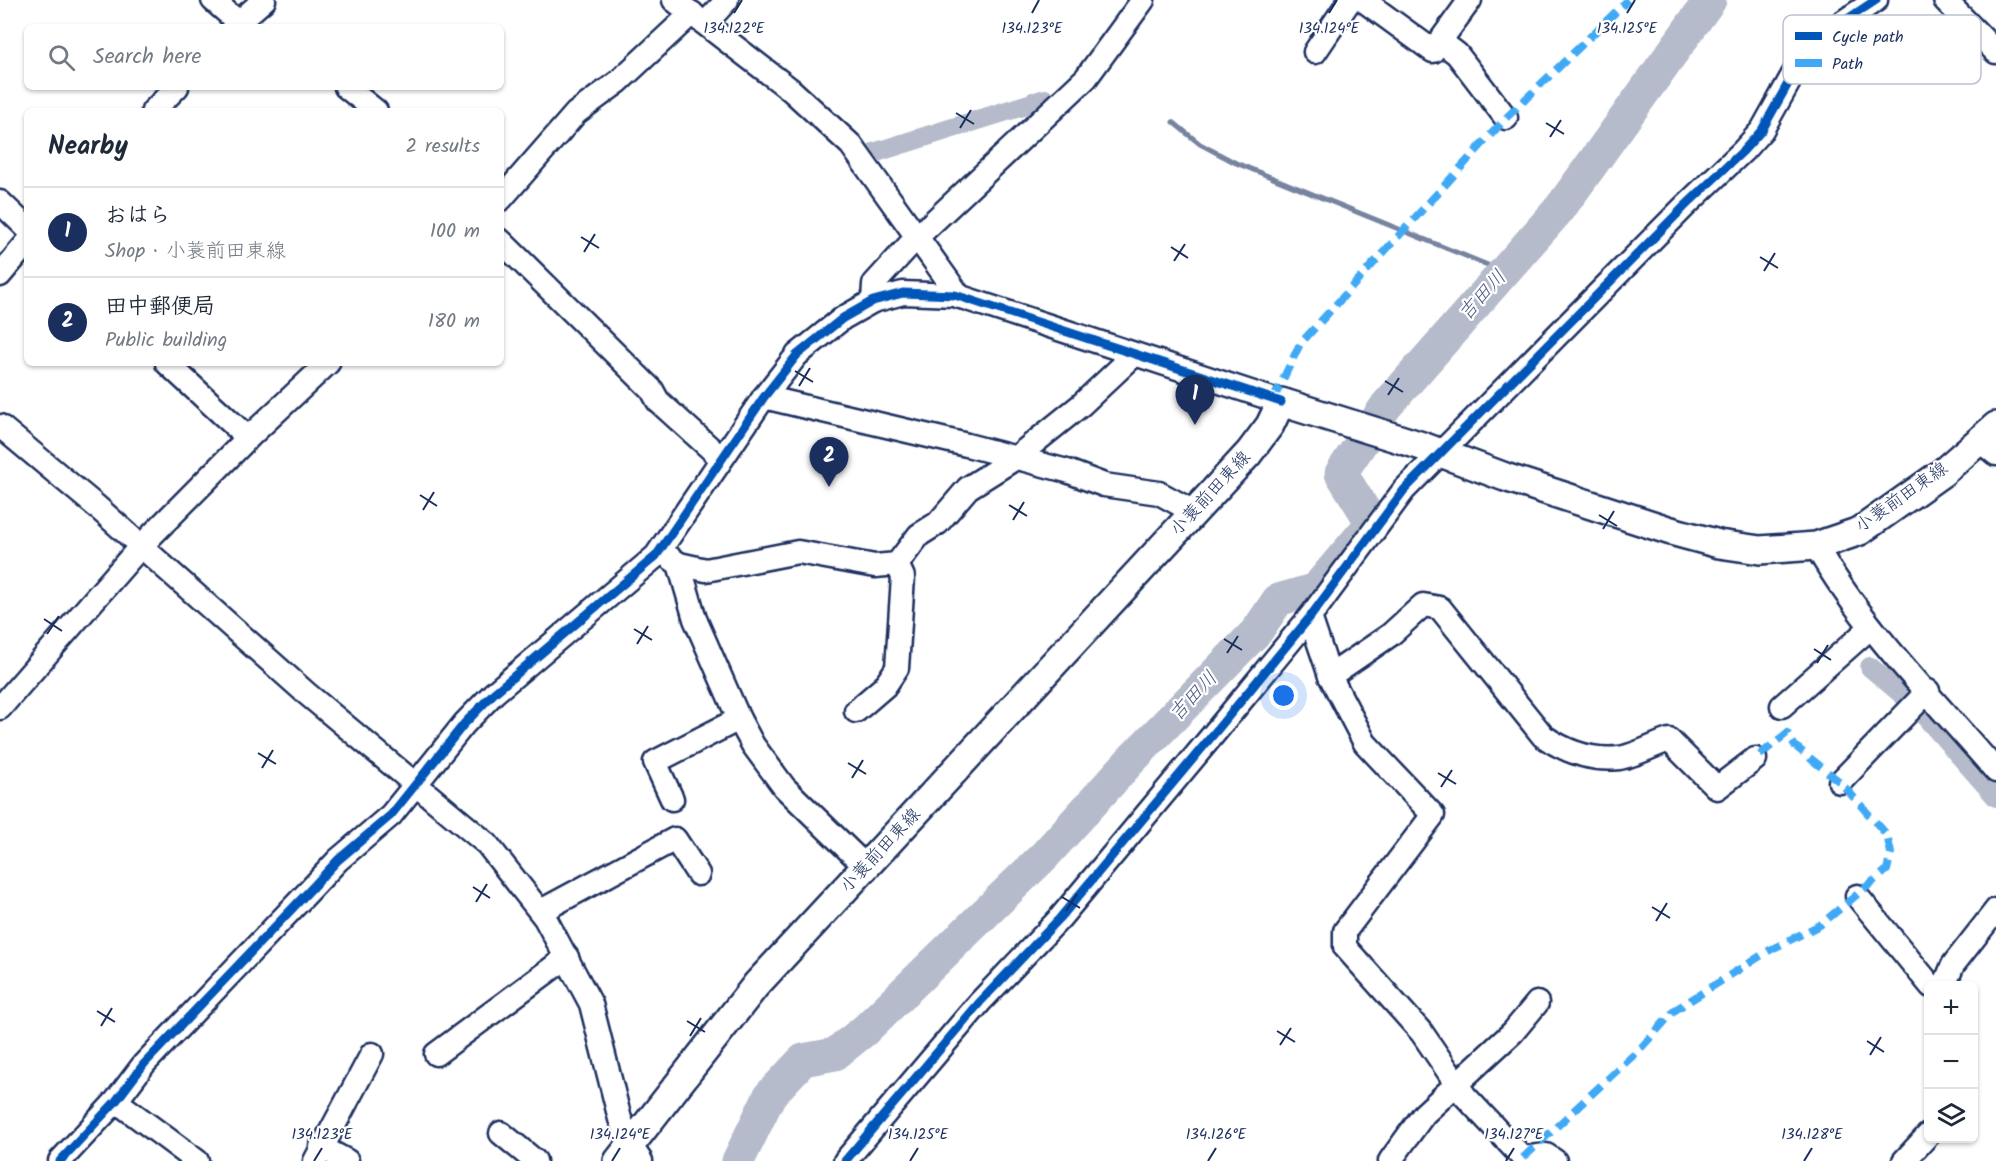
<!DOCTYPE html>
<meta charset="utf-8">
<style>
body{margin:0;font-family:Kalam,"Klee One",sans-serif;background:#f6f6f7;color:#1f2937}
.controls{position:absolute;right:18px;bottom:18px;display:grid;overflow:hidden;border-radius:9px;box-shadow:0 2px 4px #0004}
.controls button{width:54px;height:54px;display:grid;place-items:center;padding:0;border:0;border-bottom:2px solid #e0e1e3;background:#fff;color:#1f2937;font:30px sans-serif}
.you{position:absolute;left:1284px;top:696px;width:21px;height:21px;margin:-15px;border:4px solid #fff;border-radius:50%;background:#1a73e8;box-shadow:0 0 0 9px #1a73e833}
.badge{display:grid;place-items:center;width:39px;height:39px;border-radius:50%;background:#1b2f5e;color:#fff;font-size:20px;font-weight:700}
.pin{position:absolute;translate:-50% -50px;filter:drop-shadow(0 2px 3px #0008)}
.pin::after{content:'';position:absolute;top:32px;width:21px;height:18px;background:inherit;clip-path:polygon(0 0,100% 0,50% 100%)}
.list{margin:0;padding:0;list-style:none}
h2{display:flex;justify-content:space-between;align-items:center;height:78px;margin:0;padding:0 24px;font-size:26px}
h2 small{font-size:20px;font-weight:400;color:#747a83}
.list li{display:grid;grid-template-columns:39px 1fr auto;gap:18px;align-items:center;box-sizing:border-box;height:90px;padding:0 24px;border-top:2px solid #e0e1e3}
.list b{display:block;font-size:22px;white-space:nowrap}
.list p{margin:0;font-size:20px;white-space:nowrap;color:#747a83}
.list em{font-size:20px;font-style:normal;color:#747a83}
.icon{flex:none;width:33px;height:33px;fill:none;stroke:currentColor;stroke-width:2;stroke-linecap:round;stroke-linejoin:round}
.map{position:relative;flex:none;width:1996px;height:1161px;overflow:hidden}
.search{position:absolute;background:#fff;box-shadow:0 2px 4px #0004;left:24px;top:24px;width:480px;height:66px;display:flex;align-items:center;gap:15px;box-sizing:border-box;padding:0 21px;border-radius:9px;color:#747a83;font-size:22px}
.panel{position:absolute;background:#fff;box-shadow:0 2px 4px #0004;left:24px;top:108px;width:480px;height:258px;border-radius:9px}
.map>svg:first-child{display:block}
.lines{fill:none;stroke-linecap:round;stroke-linejoin:round}
.stream{stroke:#77839f;stroke-width:5}
.canal{stroke:#b5bbca;stroke-width:20}
.river{stroke:#b5bbca;stroke-width:33}
.minor-casing{stroke:#1b2f5e;stroke-width:27}
.major-casing{stroke:#1b2f5e;stroke-width:32}
.minor{stroke:#fff;stroke-width:22}
.major{stroke:#fff;stroke-width:27}
.quiet{stroke:#3fa9f5;stroke-width:8;stroke-dasharray:15 8;stroke-linecap:butt}
.cycleway-casing{stroke:#fff;stroke-width:13}
.cycleway{stroke:#0057b8;stroke-width:9}
.ticks{fill:none;stroke:#1b2f5e;stroke-width:2}
.labels{text-anchor:middle;dominant-baseline:central;stroke-width:4.5;stroke-linejoin:round;paint-order:stroke}
.street-label{font-size:18px;fill:#1b2f5e;stroke:#fff}
.water-label{font-size:20px;font-style:italic;fill:#49597e;stroke:#fff}
.key{fill:#fff;stroke:#bbc1cf;stroke-width:1.5}
.key-label{font-size:16px;fill:#1b2f5e}
.ticks-label{font-size:15px;text-anchor:middle;fill:#1b2f5e;stroke:#fff;stroke-width:4.5;stroke-linejoin:round;paint-order:stroke}
</style>
<div class="map">
<svg width="1996" height="1161" viewBox="0 0 1996 1161">
<rect width="100%" height="100%" fill="#fff"/>
<filter id="ink" filterUnits="userSpaceOnUse"><feTurbulence type="fractalNoise" baseFrequency=".0167" numOctaves="2"/><feDisplacementMap in="SourceGraphic" scale="12" xChannelSelector="R" yChannelSelector="G"/><feConvolveMatrix kernelMatrix="1 2 1 2 8 2 1 2 1" color-interpolation-filters="sRGB"/></filter>
<g filter="url(#ink)">
<g class="lines">
<g class="stream">
<path d="M1004,112L1031,95"/>
<path d="M1173,122L1200,144L1236,163L1505,272"/>
</g>
<g class="canal">
<path d="M867,155L1045,99"/>
<path d="M1870,667L1916,706L1996,797"/>
</g>
<path class="river" d="M738,1161L770,1095L803,1060L835,1054L865,1030L1045,855L1131,760L1257,631L1278,600L1316,589L1372,523L1341,473L1386,406L1561,207L1710,0"/>
<defs>
<g id="minor">
<path d="M213,0L238,22"/>
<path d="M674,0L791,90L851,145L960,297"/>
<path d="M1363,0L1433,51L1470,0"/>
<path d="M1945,0L1996,52"/>
<path d="M706,23L727,0"/>
<path d="M233,27L264,0"/>
<path d="M1440,41L1457,54L1506,118"/>
<path d="M1315,52L1350,0"/>
<path d="M346,87L376,111"/>
<path d="M153,111L177,87"/>
<path d="M501,199L576,113L618,82L692,13"/>
<path d="M0,202L27,228"/>
<path d="M501,241L652,390L658,401L721,458"/>
<path d="M0,275L27,243"/>
<path d="M873,301L874,284L915,239L1086,78L1143,0"/>
<path d="M167,363L248,438"/>
<path d="M764,397L967,445L1067,471L1104,485L1159,493L1194,512"/>
<path d="M0,426L96,506L306,693L487,844L545,918L591,1004L620,1119L630,1145L641,1161"/>
<path d="M1979,440L1996,454"/>
<path d="M1816,546C1863,629 1934,699 1996,771"/>
<path d="M669,557L679,564L695,619L739,719L753,745L784,787L866,867"/>
<path d="M679,564L706,570L798,552L875,566L897,564L919,535L938,523L968,488L1014,459L1081,405L1134,355"/>
<path d="M1310,617L1330,676L1365,743L1433,815L1345,931V947L1422,1033L1465,1096L1523,1158L1546,1155L1555,1161"/>
<path d="M1330,676L1390,635L1423,605L1440,608L1543,736C1565,751 1592,761 1619,758C1635,756 1654,745 1669,740L1717,788L1755,759"/>
<path d="M1782,706L1871,627"/>
<path d="M0,708L140,547L248,438L328,363"/>
<path d="M856,711L885,686L897,668L903,577L897,564"/>
<path d="M1840,782L1928,691"/>
<path d="M672,799L655,762L739,719"/>
<path d="M1857,896L1931,986"/>
<path d="M541,911L675,839L698,874"/>
<path d="M1944,986L1953,965L1996,910"/>
<path d="M436,1054L567,957"/>
<path d="M116,1101L197,1161"/>
<path d="M501,1133L535,1161"/>
<path d="M321,1147L347,1161"/>
<path d="M60,1161L116,1101L144,1064L309,891L338,860L391,815L464,724L494,693L656,556L764,397L797,355L843,318L873,301L903,293L955,295L1281,402"/>
<path d="M315,1161L372,1054"/>
<path d="M845,1161L980,1002L1060,918L1217,730L1310,617L1404,490L1685,206L1743,151L1762,130L1799,64L1813,47L1828,32L1876,0"/>
<path d="M1390,1161L1424,1114L1513,1032L1537,1003"/>
<path d="M1904,1161L1928,1135"/>
</g>
<path id="major" d="M618,1161L756,985L1249,453L1270,425L1281,402L1422,446L1505,477L1671,531L1719,544L1760,550L1816,546L1860,531L1942,473L1996,426"/>
</defs>
<use href="#minor" class="minor-casing"/>
<use href="#major" class="major-casing"/>
<use href="#minor" class="minor"/>
<use href="#major" class="major"/>
<g class="quiet">
<path d="M1273,400L1300,344L1506,118L1628,0"/>
<path d="M1523,1158L1640,1049L1675,1010L1770,950L1820,925L1887,870L1891,853L1887,835L1840,782L1795,746L1787,733L1755,759"/>
</g>
<defs>
<g id="cycleway">
<path d="M60,1161L116,1101L144,1064L309,891L338,860L391,815L464,724L494,693L656,556L764,397L797,355L843,318L873,301L903,293L955,295L1281,402"/>
<path d="M845,1161L980,1002L1060,918L1217,730L1310,617L1404,490L1685,206L1743,151L1762,130L1799,64L1813,47L1828,32L1876,0"/>
</g>
</defs>
<use href="#cycleway" class="cycleway-casing"/>
<use href="#cycleway" class="cycleway"/>
</g>
</g>
<path class="ticks" d="M734,13L742,0M1032,13L1039,0M1329,13L1337,0M1627,13L1635,0M956,113L974,124M1546,123L1564,134M960,128L971,110M1550,137L1561,120M581,237L599,248M1171,247L1188,258M584,252L595,234M1760,257L1778,268M1174,261L1185,244M1764,271L1775,253M795,371L813,382M1385,381L1403,392M799,386L810,368M1388,395L1399,378M420,495L437,506M1009,505L1027,516M423,510L434,492M1599,515L1617,526M1013,520L1024,502M1603,529L1614,511M44,619L62,631M634,629L652,640M47,634L59,616M1224,639L1242,650M637,644L648,626M1814,649L1831,660M1227,653L1238,636M1817,663L1828,645M258,753L276,764M848,763L866,774M262,768L273,750M1438,773L1456,784M852,778L863,760M1441,787L1452,770M473,887L490,898M1062,897L1080,908M476,902L487,884M1652,907L1670,918M1066,911L1077,894M1656,921L1667,903M97,1011L115,1022M687,1021L705,1032M101,1026L112,1008M1277,1031L1295,1042M690,1036L701,1018M1867,1041L1884,1052M1280,1045L1291,1028M1870,1055L1881,1037M314,1161L322,1148M612,1161L620,1148M910,1161L918,1148M1208,1161L1216,1148M1506,1161L1514,1148M1804,1161L1812,1148"/>
<g class="labels">
<g class="street-label">
<text transform="translate(1211 494) rotate(-47)">小蓑前田東線</text>
<text transform="translate(1902 498) rotate(-35)">小蓑前田東線</text>
<text transform="translate(881 851) rotate(-47)">小蓑前田東線</text>
</g>
<g class="water-label">
<text transform="translate(1483 296) rotate(-48)">吉田川</text>
<text transform="translate(1194 697) rotate(-47)">吉田川</text>
</g>
</g>
<rect x="1783" y="15" width="198" height="69" rx="9" class="key"/>
<rect x="1795" y="32" width="27" height="8" fill="#0057b8"/>
<rect x="1795" y="59" width="27" height="8" fill="#3fa9f5"/>
<g class="key-label">
<text x="1832" y="42">Cycle path</text>
<text x="1832" y="69">Path</text>
</g>
<g class="ticks-label">
<text x="734" y="33">134.122°E</text>
<text x="1032" y="33">134.123°E</text>
<text x="1329" y="33">134.124°E</text>
<text x="1627" y="33">134.125°E</text>
<text x="322" y="1139">134.123°E</text>
<text x="620" y="1139">134.124°E</text>
<text x="918" y="1139">134.125°E</text>
<text x="1216" y="1139">134.126°E</text>
<text x="1514" y="1139">134.127°E</text>
<text x="1812" y="1139">134.128°E</text>
</g>
</svg>
<div class="controls">
<button>+</button>
<button>−</button>
<button><svg class="icon" aria-label="layers" viewBox="0 0 24 24"><path d="M12 4l9 5-9 5-9-5zM3 14l9 5 9-5"/></svg></button>
</div>
<div class="you"></div>
<div class="pin badge" style="left:1195px;top:425px">1</div>
<div class="pin badge" style="left:829px;top:487px">2</div>
<div class="search"><svg class="icon" aria-label="search" viewBox="0 0 24 24"><circle cx="10" cy="10" r="6"/><path d="M15 15l6 6"/></svg>Search here</div>
<section class="panel">
<h2>Nearby<small>2 results</small></h2>
<ul class="list">
<li><span class="badge">1</span><div><b>おはら</b><p>Shop · 小蓑前田東線</p></div><em>100 m</em></li>
<li><span class="badge">2</span><div><b>田中郵便局</b><p>Public building</p></div><em>180 m</em></li>
</ul>
</section>
</div>
